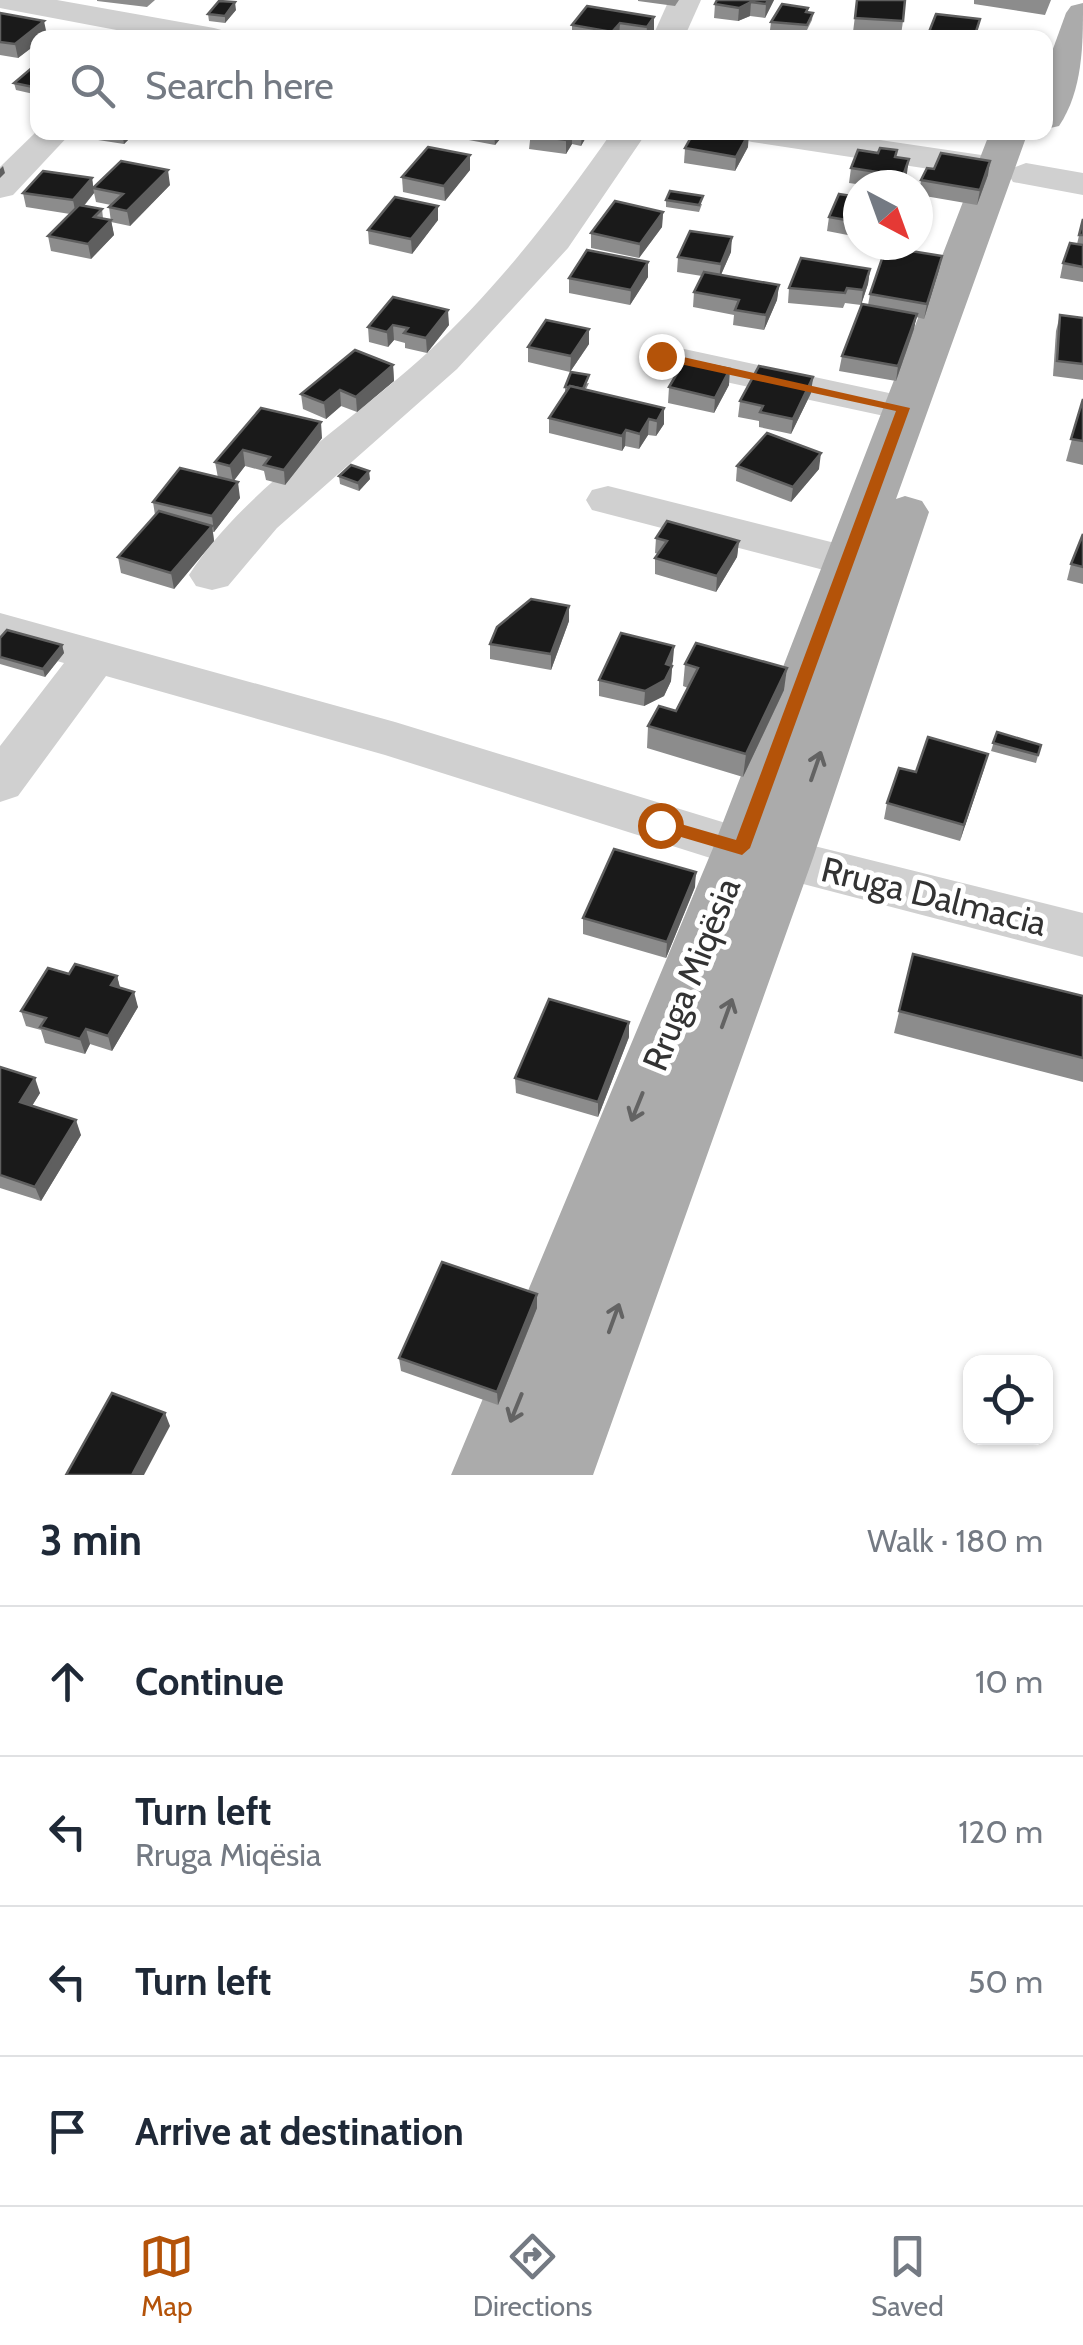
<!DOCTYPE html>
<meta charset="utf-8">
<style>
body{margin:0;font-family:Cabin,sans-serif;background:#f6f6f7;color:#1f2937}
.controls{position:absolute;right:30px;bottom:30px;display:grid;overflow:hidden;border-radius:20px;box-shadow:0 2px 8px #0004}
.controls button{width:90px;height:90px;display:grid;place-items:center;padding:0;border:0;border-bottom:2px solid #e0e1e3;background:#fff;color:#1f2937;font:50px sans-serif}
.compass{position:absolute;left:843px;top:170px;width:90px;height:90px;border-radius:50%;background:#fff;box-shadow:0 2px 8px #0004;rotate:139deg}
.stop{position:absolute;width:30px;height:30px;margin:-22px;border:8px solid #b45309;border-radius:50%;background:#fff}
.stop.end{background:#b45309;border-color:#fff;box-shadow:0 2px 10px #0008}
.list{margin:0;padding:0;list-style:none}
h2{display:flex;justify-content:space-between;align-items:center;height:130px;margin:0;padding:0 40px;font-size:42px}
h2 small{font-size:32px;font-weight:400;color:#747a83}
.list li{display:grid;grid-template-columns:65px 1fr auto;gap:30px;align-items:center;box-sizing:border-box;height:150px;padding:0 40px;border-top:2px solid #e0e1e3}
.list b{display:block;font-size:38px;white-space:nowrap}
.list p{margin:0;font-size:32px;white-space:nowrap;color:#747a83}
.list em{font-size:32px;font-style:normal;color:#747a83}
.icon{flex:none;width:55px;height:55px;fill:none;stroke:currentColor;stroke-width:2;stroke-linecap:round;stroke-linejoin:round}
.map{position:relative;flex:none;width:1083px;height:1475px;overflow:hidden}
.search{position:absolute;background:#fff;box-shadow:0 2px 8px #0004;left:30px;right:30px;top:30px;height:110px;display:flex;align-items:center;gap:25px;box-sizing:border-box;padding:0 35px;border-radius:20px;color:#747a83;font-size:38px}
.sheet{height:730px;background:#fff}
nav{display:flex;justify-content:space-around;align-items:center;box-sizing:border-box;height:140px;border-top:2px solid #e0e1e3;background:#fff;font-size:28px;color:#747a83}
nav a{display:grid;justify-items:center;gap:5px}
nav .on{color:#b45309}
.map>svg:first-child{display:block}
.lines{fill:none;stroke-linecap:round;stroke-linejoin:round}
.minor{fill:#d0d0d0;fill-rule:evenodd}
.major{fill:#ababab;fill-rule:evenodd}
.wall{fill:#8c8c8c}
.shaded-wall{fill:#5f5f5f}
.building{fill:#1a1a1a;stroke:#5f5f5f;stroke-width:2.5}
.oneway{stroke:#636363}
.route{fill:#b45309}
.labels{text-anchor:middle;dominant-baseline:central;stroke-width:10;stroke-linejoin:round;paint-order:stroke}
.street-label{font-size:35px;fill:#333;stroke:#fff}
</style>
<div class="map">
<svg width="1083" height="1475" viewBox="0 0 1083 1475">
<rect width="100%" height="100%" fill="#fff"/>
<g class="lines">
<g class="minor">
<path d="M0,0H57L214,28L225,31L230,38H159L5,9L0,8Z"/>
<path d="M669,0H701L684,38H652Z"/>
<path d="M38,130L72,132L13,195L0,198V167Z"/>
<path d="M612,132H647L568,248L457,369L277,528L228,586L212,590L196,586L189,575C243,490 353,421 427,353C498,287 557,211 612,132Z"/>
<path d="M735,132H826L995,157L1008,160L1013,168L1026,163L1083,173V195L1013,182L1008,174L995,179L752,142L740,139Z"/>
<path d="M661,344L903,396L918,399L924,408L918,417L903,420L647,365L641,356L647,347Z"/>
<path d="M608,486L863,550L870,561L863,572L847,576L592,510L586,500L592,490Z"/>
<path d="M0,613L395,722L742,828L1083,913V957L742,868L385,755L106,676L18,796L0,802V746L64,663L0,645Z"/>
</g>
<g class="major">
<path d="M1083,3C1083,45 1083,90 1059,126L1046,129V68L1066,13L1071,6Z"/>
<path d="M990,132H1028L896,499L905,496L922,501L929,512L813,858L593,1475H451L713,848Z"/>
</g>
</g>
<g class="wall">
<path d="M97,0H155L147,7L97,1Z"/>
<path d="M638,0H679L675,6L638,1Z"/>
<path d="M717,0H774L765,18L750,16L738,21L714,18L715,4Z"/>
<path d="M857,0L903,21L901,35L853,32Z"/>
<path d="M974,0H1051L1045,15L974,4Z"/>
<path d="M236,10L225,23L209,21L208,14Z"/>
<path d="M808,12L813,13L812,20L806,32L770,30L771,22Z"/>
<path d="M0,13L47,35L18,58L0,55Z"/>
<path d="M654,17V31L649,38H572V25Z"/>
<path d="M980,19L976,38H928L929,32Z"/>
<path d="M38,67V95L16,90L14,83Z"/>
<path d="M96,132H149L142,140L130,138L124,144L98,140Z"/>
<path d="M261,132H278L274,139L261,138Z"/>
<path d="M453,132H506L495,145L453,137Z"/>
<path d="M531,132H589L581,146L572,144L566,154L529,149Z"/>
<path d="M748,147L735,171L684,163L685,148Z"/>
<path d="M897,150L896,157L907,173L903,185H863L849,183L851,168L878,153Z"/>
<path d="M470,155V170L445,201L403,192L402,177Z"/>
<path d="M988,175L977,205L919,195L921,180Z"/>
<path d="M92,178L94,193L84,206L102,209L103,218L111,220L114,235L91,259L51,251L48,236L70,214L26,207L23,193Z"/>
<path d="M170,185L130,226L111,222L109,207L111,205L96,202L93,188Z"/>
<path d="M858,197V237L827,231L829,217Z"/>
<path d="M666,200L702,204L699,212L666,207Z"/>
<path d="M663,212L662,227L639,258L591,248V233Z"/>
<path d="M1083,219V282L1060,278L1063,263L1077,244Z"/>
<path d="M438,220L412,254L369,244L368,230Z"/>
<path d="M731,252L721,275L779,285L777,300L764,330L733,325L734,315L693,307L694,292L702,276L677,272L678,257Z"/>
<path d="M942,256L939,270L924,319L916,317L914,329L896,381L839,371L842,356L868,305L870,294Z"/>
<path d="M648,262V277L630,305L569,293V278Z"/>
<path d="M870,269L868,284L861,305L845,303L843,308L788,303L789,288Z"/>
<path d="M393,297L449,325L427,353L405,348V343L394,340L388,347L369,342L368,327Z"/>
<path d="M1060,315L1083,318V380L1053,376L1056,331Z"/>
<path d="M589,344L570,372L528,362V347Z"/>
<path d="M393,365L394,381L357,412L341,406L326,419L303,409L301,394Z"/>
<path d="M813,377L811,393L791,434L759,427V421L738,417L740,401Z"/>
<path d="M589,383L586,389L664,424L656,436L648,435L639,449L625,446L622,451L549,433V418L565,394V387Z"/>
<path d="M729,385L714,413L668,403L669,387Z"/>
<path d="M1083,399V465L1066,461Z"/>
<path d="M261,408L322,438L285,485L266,480L264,471L245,466L233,481L240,498L214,532H213L214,541L174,589L121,573L118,557L155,515L153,502L218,478L215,462Z"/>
<path d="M737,466L819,469L791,502L736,481Z"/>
<path d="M339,476L370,479L359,491L340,484Z"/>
<path d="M1083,534V584L1067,580L1071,564Z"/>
<path d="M656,538L739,541L737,557L716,592L655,574V558L658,554L655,553Z"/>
<path d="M569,606V621L551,670L490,659V644Z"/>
<path d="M0,638L62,645L64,653L45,677L0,664Z"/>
<path d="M674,646L671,681L664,696L644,706L599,696V680Z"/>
<path d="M685,664L784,690L743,777L647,748L648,726L676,711L688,688L683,686Z"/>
<path d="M997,732L1041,745L1036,763L991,751Z"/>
<path d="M988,754L960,841L884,819L887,803L916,772Z"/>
<path d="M695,887L666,958L583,934V918Z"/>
<path d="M913,954L1083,996V1082L894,1033Z"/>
<path d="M69,974L117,976L120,988L138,1007L112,1051L90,1044L85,1054L45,1043L41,1030L26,1026L21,1011Z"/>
<path d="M629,1037L598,1117L516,1093L515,1078Z"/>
<path d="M0,1067L40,1093L32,1106L81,1135L41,1201L0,1188Z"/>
<path d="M537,1294V1308L498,1405L401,1371L399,1358Z"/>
</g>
<g class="shaded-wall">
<path d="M768,0H774L765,18L766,4Z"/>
<path d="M235,2L236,10L225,23V16Z"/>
<path d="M751,2L750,16L738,21L739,8Z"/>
<path d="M654,17V31L649,38H646L647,27Z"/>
<path d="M44,21L47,35L44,38H38V43L18,58L15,44Z"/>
<path d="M620,23L619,37L612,38V32Z"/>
<path d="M122,132H129L130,138L124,144Z"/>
<path d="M140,132H149L142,140Z"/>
<path d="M494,132H506L495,145Z"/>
<path d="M570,132H572V144L566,154V140Z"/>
<path d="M582,132H589L581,146Z"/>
<path d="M749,133L748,147L735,171L736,157Z"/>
<path d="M470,155V170L445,201L444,186Z"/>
<path d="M909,159L907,173L901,185L903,176Z"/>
<path d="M990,161L988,175L977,205L980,190Z"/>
<path d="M3,166L5,173L0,178V169Z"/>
<path d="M168,170L170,185L130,226L127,211Z"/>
<path d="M92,178L94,193L76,215L73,200Z"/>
<path d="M438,206V220L412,254L411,239Z"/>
<path d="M663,212L662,227L639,258L640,244Z"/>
<path d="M111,220L114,235L91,259L88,244Z"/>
<path d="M732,237L731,252L719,279L721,264Z"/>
<path d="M942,256L939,270L924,319L927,304Z"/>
<path d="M648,262V277L630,305L631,290Z"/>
<path d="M870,269L868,284L861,305L863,290Z"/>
<path d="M779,285L777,300L764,330L766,315Z"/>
<path d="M448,310L449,325L427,353L426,338Z"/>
<path d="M917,314L914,329L896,381L898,366Z"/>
<path d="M393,325L394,340L388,347L387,332Z"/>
<path d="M589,329V344L570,372L571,356Z"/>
<path d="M393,365L394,381L357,412L356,397Z"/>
<path d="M730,369L729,385L714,413L715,398Z"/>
<path d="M813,377L811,393L791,434L793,419Z"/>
<path d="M340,390L341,406L326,419L324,403Z"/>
<path d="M664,408V424L656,436L657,421Z"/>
<path d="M649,419L648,435L639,449L640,434Z"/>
<path d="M321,422L322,438L285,485L284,470Z"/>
<path d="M626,430L625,446L622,451V436Z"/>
<path d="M243,450L245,466L233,482L230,466Z"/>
<path d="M821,453L819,469L791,502L793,487Z"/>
<path d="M369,471L370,479L359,491L358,483Z"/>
<path d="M238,482L240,498L214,532L212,516Z"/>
<path d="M212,526L214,541L174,589L171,573Z"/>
<path d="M739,541L737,557L716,592L717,576Z"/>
<path d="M569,606V621L551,670V654Z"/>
<path d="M62,645L64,653L45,677L43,669Z"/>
<path d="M674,646L673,661L665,680L666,664Z"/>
<path d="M672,666L671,681L664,696L644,706L645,691Z"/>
<path d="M787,668L784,690L743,777L746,754Z"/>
<path d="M988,754L984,769L960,841L964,825Z"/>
<path d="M696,872L695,887L666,958L667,942Z"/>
<path d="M117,976L121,991L111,985Z"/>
<path d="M134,992L138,1007L112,1051L108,1036Z"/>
<path d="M629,1022V1037L598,1117V1102Z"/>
<path d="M86,1029L90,1044L85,1054L80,1039Z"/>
<path d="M35,1078L40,1093L25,1117L20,1102Z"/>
<path d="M76,1120L81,1135L41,1201L35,1187Z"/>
<path d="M537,1294V1308L498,1405L497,1392Z"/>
<path d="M165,1413L170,1426L144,1475H132Z"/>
</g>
<g class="building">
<path d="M717,0H768L766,4L751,2L739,8L715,4Z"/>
<path d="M857,0H905L903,21L855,18Z"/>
<path d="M219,1L235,2L225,16L208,14Z"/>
<path d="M782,4L808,8L806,12L813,13L807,25L771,22Z"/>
<path d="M587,6L654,17L647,27L620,23L612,32L572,25Z"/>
<path d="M0,13L44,21L15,44L0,42Z"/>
<path d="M936,14L980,19L974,38L929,32Z"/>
<path d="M745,32L788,35L787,38H744Z"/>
<path d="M34,66L38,67V88L14,83Z"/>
<path d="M531,132H570L566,140L529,135Z"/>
<path d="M694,132H749V133L736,157L685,148Z"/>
<path d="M428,147L470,155L444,186L402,177Z"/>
<path d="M880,148L897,150L895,157L909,159L903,176L851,168L858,150L878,153Z"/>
<path d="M941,153L990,161L980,190L921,180L927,168L934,169Z"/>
<path d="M121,161L168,170L127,211L109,207L123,194L93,188Z"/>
<path d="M43,171L92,178L73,200L23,193Z"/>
<path d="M670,191L703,196L699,205L666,200Z"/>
<path d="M839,194L858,197V222L829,217Z"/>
<path d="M395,197L438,206L411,239L368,230Z"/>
<path d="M615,201L663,212L640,244L591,233Z"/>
<path d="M79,205L102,209L94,217L111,220L88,244L48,236Z"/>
<path d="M1083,219V235H1079Z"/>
<path d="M690,231L732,237L721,264L678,257Z"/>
<path d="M1070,243L1083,245V267L1063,263Z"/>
<path d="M886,247L942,256L927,304L870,294Z"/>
<path d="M587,250L648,262L631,290L569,278Z"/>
<path d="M801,258L870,269L863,290L847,288L845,293L789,288Z"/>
<path d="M704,272L779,285L766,315L735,310L739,300L694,292Z"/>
<path d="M393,297L448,310L426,338L404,333L408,328L393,325L387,332L368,327Z"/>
<path d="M862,304L917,314L898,366L842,356Z"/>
<path d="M1060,315L1083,318V364L1057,361Z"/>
<path d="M546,320L589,329L571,356L528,347Z"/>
<path d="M355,350L393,365L356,397L340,390L324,403L301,394Z"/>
<path d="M685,360L730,369L715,398L669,387Z"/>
<path d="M759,366L813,377L793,419L760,412L763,406L740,401Z"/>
<path d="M571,372L589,375L583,389L570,386L569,387H565Z"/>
<path d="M570,386L664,408L657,421L649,419L640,434L626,430L622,436L549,418Z"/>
<path d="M1083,399V441L1071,439Z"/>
<path d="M261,408L321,422L284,470L264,465L270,457L243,450L230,466L215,462Z"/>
<path d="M767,433L821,453L793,487L737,466Z"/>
<path d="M351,465L369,471L358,483L339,476Z"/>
<path d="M180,468L238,482L212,516L153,502Z"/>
<path d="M159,511L212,526L171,573L118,557Z"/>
<path d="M667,521L739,541L717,576L655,558L667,541L656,538Z"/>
<path d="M1083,534V567L1071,564Z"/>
<path d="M531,599L569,606L551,654L490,644L497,627Z"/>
<path d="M7,630L62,645L43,669L0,657V638Z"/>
<path d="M621,633L674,646L666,664L672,666L665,680L645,691L599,680Z"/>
<path d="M696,643L787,668L746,754L648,726L659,706L676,711L698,668L685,664Z"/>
<path d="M997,732L1041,745L1038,755L993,743Z"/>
<path d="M928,737L988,754L964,825L887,803L899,768L916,772Z"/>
<path d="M614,849L696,872L667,942L583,918Z"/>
<path d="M913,954L1083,996V1058L899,1011Z"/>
<path d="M75,964L117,976L111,985L134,992L108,1036L86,1029L80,1039L40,1027L46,1018L21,1011L48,968L69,974Z"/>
<path d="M549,999L629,1022L598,1102L515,1078Z"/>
<path d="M0,1067L35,1078L20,1102L76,1120L35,1187L0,1175Z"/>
<path d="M442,1262L537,1294L497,1392L399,1358Z"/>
<path d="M112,1393L165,1413L132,1475H66Z"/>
</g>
<defs><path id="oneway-shaft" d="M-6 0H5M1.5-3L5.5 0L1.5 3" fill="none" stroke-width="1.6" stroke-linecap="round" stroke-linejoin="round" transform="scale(2.5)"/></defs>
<g class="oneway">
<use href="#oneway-shaft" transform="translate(816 766) rotate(-71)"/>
<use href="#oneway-shaft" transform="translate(727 1013) rotate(-70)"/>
<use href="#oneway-shaft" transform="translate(637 1107) rotate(112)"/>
<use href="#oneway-shaft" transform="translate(614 1318) rotate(-70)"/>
<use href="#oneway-shaft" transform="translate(516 1408) rotate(112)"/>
</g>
<path class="route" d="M661,352L910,408L750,848L742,855L654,829L652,825L660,818L736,840L896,411L657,359V353Z"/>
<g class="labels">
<g class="street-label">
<text transform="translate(934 896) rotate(14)">Rruga Dalmacia</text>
<text transform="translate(691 974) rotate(-68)">Rruga Miqësia</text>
</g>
</g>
</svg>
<div class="controls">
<button><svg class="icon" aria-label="locate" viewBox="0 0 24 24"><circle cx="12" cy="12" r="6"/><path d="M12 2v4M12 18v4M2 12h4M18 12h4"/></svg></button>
</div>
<svg class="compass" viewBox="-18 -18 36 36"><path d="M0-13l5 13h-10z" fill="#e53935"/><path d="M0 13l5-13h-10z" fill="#747a83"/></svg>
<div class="stop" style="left:660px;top:825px"></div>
<div class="stop end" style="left:661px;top:356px"></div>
<div class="search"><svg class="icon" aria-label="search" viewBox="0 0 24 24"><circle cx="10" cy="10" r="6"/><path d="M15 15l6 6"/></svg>Search here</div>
</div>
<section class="sheet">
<h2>3 min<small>Walk · 180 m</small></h2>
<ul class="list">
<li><svg class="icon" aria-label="ahead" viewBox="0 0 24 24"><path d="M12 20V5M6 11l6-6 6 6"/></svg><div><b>Continue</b></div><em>10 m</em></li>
<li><svg class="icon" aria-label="left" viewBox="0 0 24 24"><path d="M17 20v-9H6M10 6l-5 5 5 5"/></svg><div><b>Turn left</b><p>Rruga Miqësia</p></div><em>120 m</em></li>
<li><svg class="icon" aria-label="left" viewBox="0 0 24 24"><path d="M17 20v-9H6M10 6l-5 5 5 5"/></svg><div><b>Turn left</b></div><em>50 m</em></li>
<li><svg class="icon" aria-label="arrive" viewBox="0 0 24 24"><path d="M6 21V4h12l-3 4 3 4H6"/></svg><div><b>Arrive at destination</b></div></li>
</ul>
</section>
<nav>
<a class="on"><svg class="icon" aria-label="map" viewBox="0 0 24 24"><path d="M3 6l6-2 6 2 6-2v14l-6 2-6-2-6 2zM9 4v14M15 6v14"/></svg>Map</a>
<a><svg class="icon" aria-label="directions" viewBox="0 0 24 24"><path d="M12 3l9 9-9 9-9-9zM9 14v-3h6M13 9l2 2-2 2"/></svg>Directions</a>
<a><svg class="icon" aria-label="saved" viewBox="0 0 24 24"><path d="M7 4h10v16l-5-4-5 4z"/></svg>Saved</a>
</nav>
